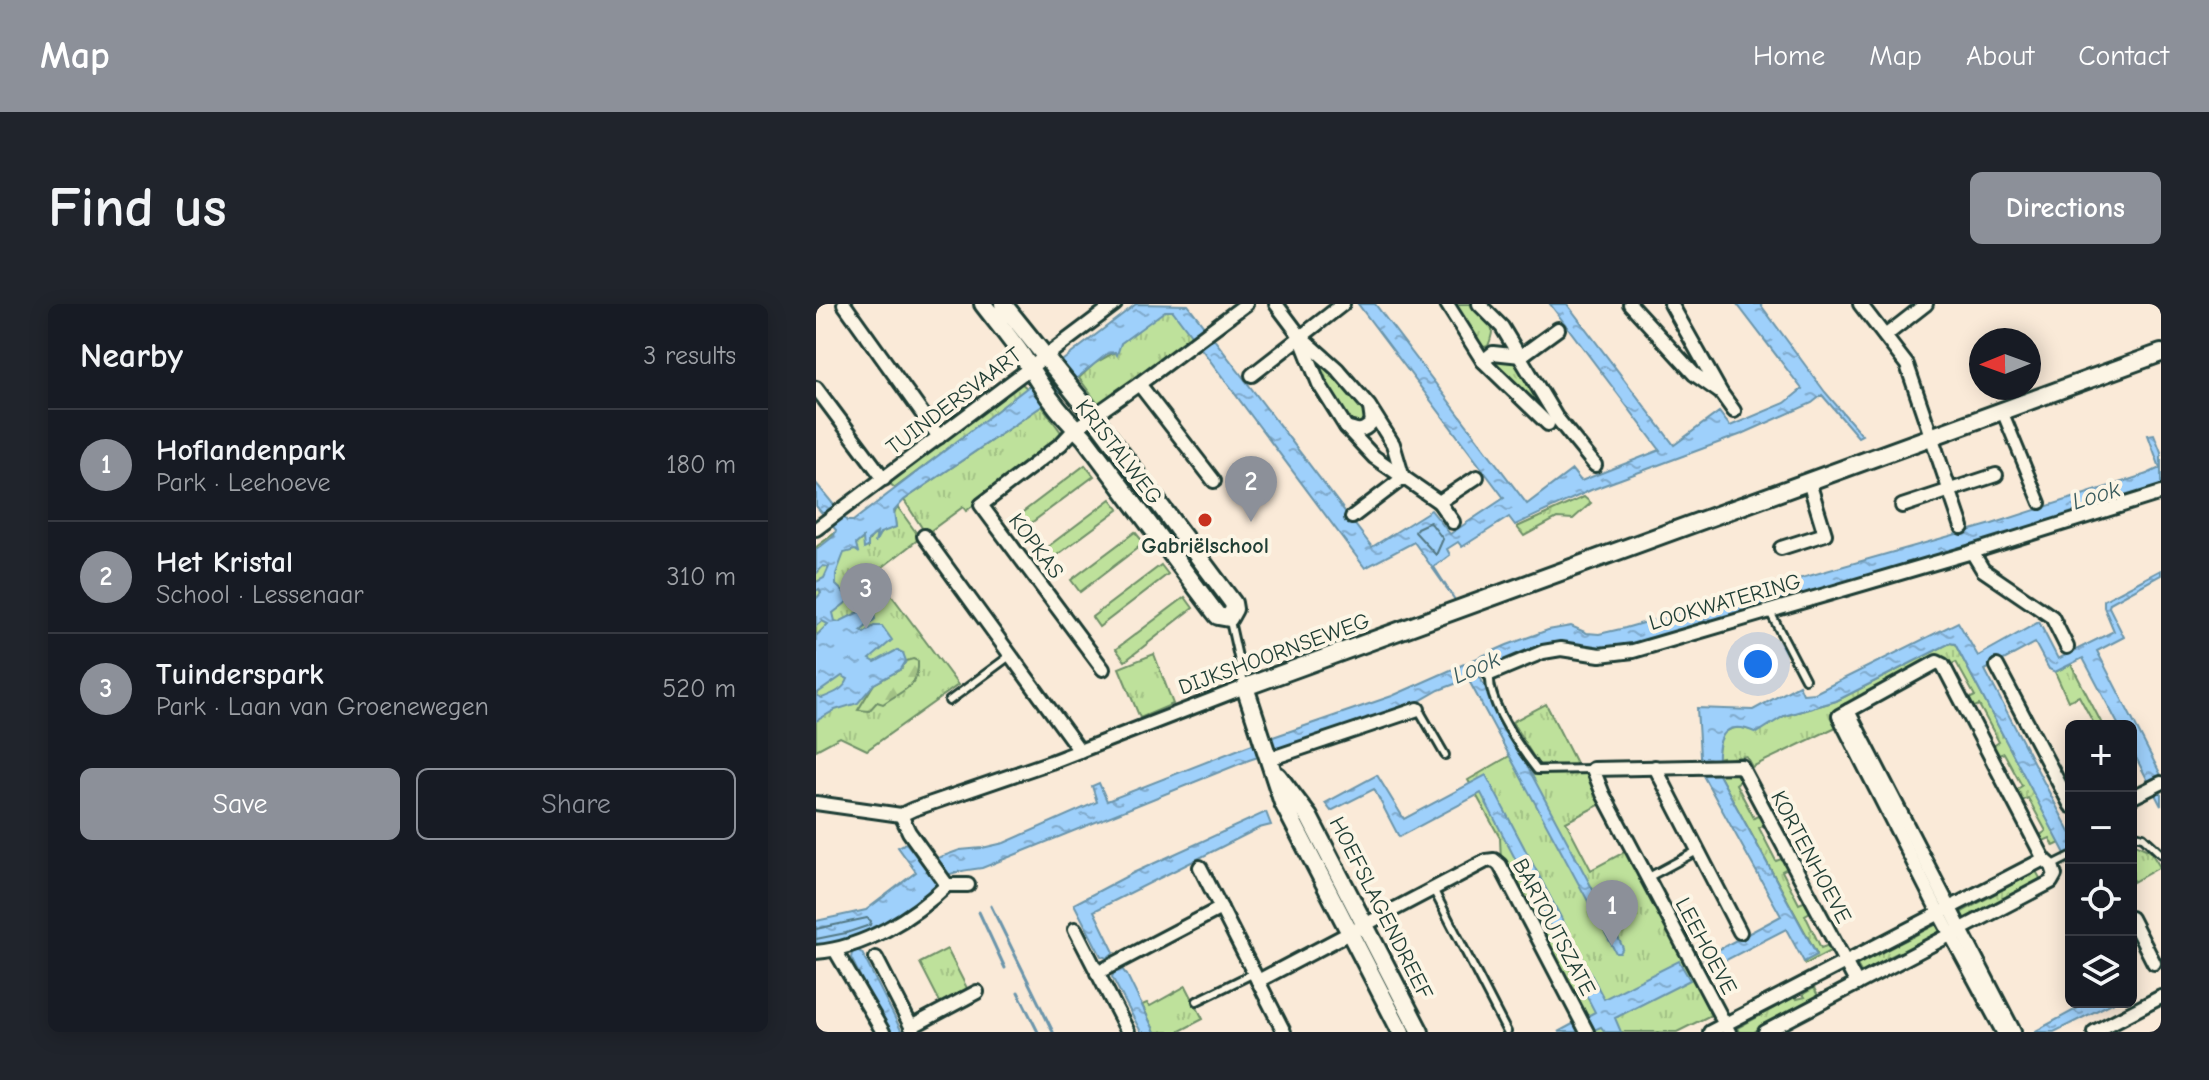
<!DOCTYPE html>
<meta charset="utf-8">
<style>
body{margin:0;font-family:"Comic Neue",sans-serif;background:#20242c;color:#f1f3f6}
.controls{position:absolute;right:24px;bottom:24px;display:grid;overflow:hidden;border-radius:12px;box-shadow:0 4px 20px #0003}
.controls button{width:72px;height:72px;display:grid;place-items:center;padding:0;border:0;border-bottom:2px solid #363941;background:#171b24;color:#f1f3f6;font:40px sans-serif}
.compass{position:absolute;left:1153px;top:24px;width:72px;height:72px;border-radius:50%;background:#171b24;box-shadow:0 4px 20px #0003;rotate:269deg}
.you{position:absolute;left:942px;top:360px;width:28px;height:28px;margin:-20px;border:6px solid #fff;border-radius:50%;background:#1a73e8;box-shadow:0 0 0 12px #1a73e833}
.badge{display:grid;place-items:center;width:52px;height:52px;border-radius:50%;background:#8c9099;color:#fff;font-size:26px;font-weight:700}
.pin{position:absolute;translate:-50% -66px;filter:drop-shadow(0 2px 4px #0008)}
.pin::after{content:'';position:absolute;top:42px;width:28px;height:24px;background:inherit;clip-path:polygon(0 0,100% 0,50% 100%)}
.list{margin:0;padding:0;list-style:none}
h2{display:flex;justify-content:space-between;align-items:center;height:104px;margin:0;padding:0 32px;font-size:34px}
h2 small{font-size:26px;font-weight:400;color:#9ea1a6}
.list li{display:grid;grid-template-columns:52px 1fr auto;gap:24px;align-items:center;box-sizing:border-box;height:112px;padding:0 32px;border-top:2px solid #363941}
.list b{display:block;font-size:30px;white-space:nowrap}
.list p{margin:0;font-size:26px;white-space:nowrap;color:#9ea1a6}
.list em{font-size:26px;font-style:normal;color:#9ea1a6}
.actions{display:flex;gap:16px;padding:24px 32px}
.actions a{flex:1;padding:18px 0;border:2px solid #8c9099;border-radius:12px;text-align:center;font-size:28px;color:#8c9099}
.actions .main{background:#8c9099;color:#fff}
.icon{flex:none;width:44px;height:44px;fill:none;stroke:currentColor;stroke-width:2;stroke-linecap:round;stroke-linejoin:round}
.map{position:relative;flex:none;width:1345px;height:728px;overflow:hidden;border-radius:12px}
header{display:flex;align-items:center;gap:48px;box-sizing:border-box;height:112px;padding:0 40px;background:#8c9099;color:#fff}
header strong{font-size:38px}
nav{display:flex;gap:44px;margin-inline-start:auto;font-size:28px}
.intro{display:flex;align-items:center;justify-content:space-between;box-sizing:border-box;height:192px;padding:0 48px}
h1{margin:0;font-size:56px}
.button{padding:20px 36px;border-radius:12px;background:#8c9099;color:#fff;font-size:28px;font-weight:700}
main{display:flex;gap:48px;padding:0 48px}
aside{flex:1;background:#171b24;border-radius:12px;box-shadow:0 4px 20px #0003}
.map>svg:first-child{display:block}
.grass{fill:url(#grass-tufts);stroke:#6e8f68;stroke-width:2}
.forest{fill:url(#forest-firs);stroke:#6e8f68;stroke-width:2}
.garden{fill:#bee19b;stroke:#6e8f68;stroke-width:2}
.water{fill:url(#water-ripples);stroke:#6b95ab;stroke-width:2}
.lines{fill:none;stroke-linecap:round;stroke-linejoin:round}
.shore{stroke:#527884;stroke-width:2}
.stream{stroke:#6b95ab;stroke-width:3}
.service-casing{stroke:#1f3d34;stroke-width:12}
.pedestrian-casing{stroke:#1f3d34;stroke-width:16}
.minor-casing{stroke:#1f3d34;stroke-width:18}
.tertiary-casing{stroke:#1f3d34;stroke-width:22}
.service{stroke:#fcf5e5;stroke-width:6}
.pedestrian{stroke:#fcf5e5;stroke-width:10}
.minor{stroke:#fcf5e5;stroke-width:12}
.tertiary{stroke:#fcf5e5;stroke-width:16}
.poi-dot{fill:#c8321e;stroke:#fcf5e5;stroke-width:3}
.labels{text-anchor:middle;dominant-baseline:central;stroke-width:8;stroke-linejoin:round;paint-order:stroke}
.street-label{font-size:22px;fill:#1f3d34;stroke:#fcf5e5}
.poi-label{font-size:22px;font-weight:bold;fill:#1f3d34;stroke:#fcf5e5}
.water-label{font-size:24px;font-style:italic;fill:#385a5c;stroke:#fcf5e5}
</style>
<header>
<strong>Map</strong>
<nav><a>Home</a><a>Map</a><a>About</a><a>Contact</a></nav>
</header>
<div class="intro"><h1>Find us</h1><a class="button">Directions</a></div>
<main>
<aside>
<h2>Nearby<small>3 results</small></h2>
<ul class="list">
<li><span class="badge">1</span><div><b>Hoflandenpark</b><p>Park · Leehoeve</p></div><em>180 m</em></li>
<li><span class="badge">2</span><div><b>Het Kristal</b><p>School · Lessenaar</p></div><em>310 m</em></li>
<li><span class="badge">3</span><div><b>Tuinderspark</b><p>Park · Laan van Groenewegen</p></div><em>520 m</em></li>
</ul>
<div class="actions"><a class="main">Save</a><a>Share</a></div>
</aside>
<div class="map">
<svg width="1345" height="728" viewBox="0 0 1345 728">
<defs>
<pattern id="grass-tufts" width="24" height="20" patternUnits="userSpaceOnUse" patternTransform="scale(2)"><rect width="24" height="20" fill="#bee19b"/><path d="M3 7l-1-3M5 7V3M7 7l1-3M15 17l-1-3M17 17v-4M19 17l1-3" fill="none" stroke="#a3c286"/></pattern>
<pattern id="forest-firs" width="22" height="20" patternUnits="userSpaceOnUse" patternTransform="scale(2)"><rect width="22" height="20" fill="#bee19b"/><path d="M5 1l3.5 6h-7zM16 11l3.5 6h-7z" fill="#a3c286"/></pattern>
<pattern id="water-ripples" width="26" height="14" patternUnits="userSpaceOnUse" patternTransform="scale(2)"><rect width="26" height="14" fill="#9ed0fb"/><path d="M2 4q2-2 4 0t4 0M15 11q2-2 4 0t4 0" fill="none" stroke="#80aacc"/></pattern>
</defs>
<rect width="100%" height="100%" fill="#faead8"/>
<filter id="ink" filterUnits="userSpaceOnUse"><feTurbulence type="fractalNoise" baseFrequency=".0125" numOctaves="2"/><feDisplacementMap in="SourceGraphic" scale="16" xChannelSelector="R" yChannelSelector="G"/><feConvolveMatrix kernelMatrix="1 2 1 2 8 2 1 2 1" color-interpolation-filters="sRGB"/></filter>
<g filter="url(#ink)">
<g class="grass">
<path d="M637,0H657C673,17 682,19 672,42L664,44Z"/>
<path d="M357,6L377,33L285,104L263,74L279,59L301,47L305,39L347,7Z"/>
<path d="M682,56H695L703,60L733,110L731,112L677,61Z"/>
<path d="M508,63L548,106L549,113L545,122L538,123L522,100L503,66Z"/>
<path d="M204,78L212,85L79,184L72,178Z"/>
<path d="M226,102L247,131L150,207L147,203L110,230L88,196Z"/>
<path d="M768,193L775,199L757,215L741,214L708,232L701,223Z"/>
<path d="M81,202L104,234L59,269L142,381L51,446L24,433L0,446V243L27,223L40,240L47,234L52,243V238L56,232L51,234L49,231L58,223H63L59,229L61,234L66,227L80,223L78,210Z"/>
<path d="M1134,339L1139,340L1244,539L1238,542L1234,534L1225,538L1223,532L1230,527L1212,494L1204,498L1198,487L1206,482L1188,449L1180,452L1176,443L1183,438L1163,401L1156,404L1151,396L1159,392L1140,358L1132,362L1128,356L1020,407V423L936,463L930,452L906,456V453L901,454L905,431C918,421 926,423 941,428L968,412L1020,397Z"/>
<path d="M338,350L357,400L324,414L303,364Z"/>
<path d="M1255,360L1287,422H1279L1263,392L1252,397L1239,368Z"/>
<path d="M730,400L761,461L722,460L696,418Z"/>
<path d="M702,447L716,471L770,467L787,499L750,518L775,566L812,546L895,711L861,728H778L768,708L765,709L685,557L684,534L652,476Z"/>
<path d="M919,467L925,476L920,480L938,514L945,510L950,520L943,524L960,557L968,554L973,563L966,567L983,600L990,597L996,607L989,611L1005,644L1013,641L1016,646L990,660L988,658L1001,650L902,469Z"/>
<path d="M1315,538L1334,547L1344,563L1317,578Z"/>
<path d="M1220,567L1225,576L1149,618L1144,609Z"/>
<path d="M1121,620L1126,630L1085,652L1083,648L1071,654L1072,658L1047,671L1041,661Z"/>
<path d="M131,645L153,688L126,702L104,659Z"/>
<path d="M370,682L387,715L362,728H339L326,701L331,699L334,702Z"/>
<path d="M998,684L1003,694L938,728H923L921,724L975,695L974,691L978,689L981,695L989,693L987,690Z"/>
</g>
<path class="forest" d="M97,355L102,357C104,383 85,387 67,400L61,398L53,407L42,406L58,380L85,365L90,357Z"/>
<g class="garden">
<path d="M269,161L278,172L203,228L195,217Z"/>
<path d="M295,195L303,205L233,257L226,247Z"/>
<path d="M319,228L328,239L264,288L255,276Z"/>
<path d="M345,261L352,270L283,323L276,313Z"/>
<path d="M369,293L377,304L309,357L300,345Z"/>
</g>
<g class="water">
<path d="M320,0L372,1L556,243L615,206L634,230L688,194L542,0H559L711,200L756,166L765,177L844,146L734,0H751L858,141L903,108L914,122L969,99L986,85L921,0H944L1009,88L1046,131L1042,133L1006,91L996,99L926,130L775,186L699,221L693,213L646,243L642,238L631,245L634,251L618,263L639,296L598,238L549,264L357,7H349L305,39L301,51L299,48L291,50L226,102L88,196L78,207L80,223L64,229L59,239L61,229L52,236V243L48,245L47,234L40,240L42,248L39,246L28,249L20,270V281L35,295L17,309L19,317L23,318L51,304L58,309L59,315L45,327L48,329L58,322H66L76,336L54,355L59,358L81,346L87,349L90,357L85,365L58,380L42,399L19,406L0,417V391L6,394C16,390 28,386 32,375L26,372L0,390V332L12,320L6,317L0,322V295L5,289L3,285L0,287V278L8,274L13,263L7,262L0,270V246L18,232L20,226L0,202V179L31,217H37Z"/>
<path d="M1338,130L1345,148V184L807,344L756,343L673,365L662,370L799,627L807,644L804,649H800L652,375L623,386L593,403L433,456L166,564C149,567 126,567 118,584L61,626L32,637L0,643V617L50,606L100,568L82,543L90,539L110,565L114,567L119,555L144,546L166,544L188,539L281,498L276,482L283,479L291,497L431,442L576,392L691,341L732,326L755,322L771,329L783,330L809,324L1176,220L1331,170L1344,164L1332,131Z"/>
<path d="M1345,266V271L1294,299L1293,303L1308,333L1281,347L1345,471V502L1315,444V422H1303L1267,354L1239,368L1233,365L1219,339L1169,366L1255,530V561L1139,340L1134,339L1020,397L968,412L941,429C904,412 900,439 902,469L1001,651L988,658L970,625L893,665L887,654L965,612L885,468L881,404L937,406L983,381L987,390L999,389L1142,318L1162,352L1223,318L1242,355L1298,327L1288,303V296Z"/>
<path d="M561,471L588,515L670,471L788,695L863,657L874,676L799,714L805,728H789L785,723L773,728H742L779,708L665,489L583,533L558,485L515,507L509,499Z"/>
<path d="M450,508L455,521L443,524L278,607L298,648L291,654L285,652L258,600L317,569Z"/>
<path d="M41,646L46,649L86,728H72L35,654L36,649Z"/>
<path d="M305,664L311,671L339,728H325L296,673L299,666Z"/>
<path d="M1273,698H1298L1238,728H1218Z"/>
</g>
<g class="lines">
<g class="shore">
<path d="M614,218L627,235L620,251L599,228L601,224Z"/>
<path d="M0,625L51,614L55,617L54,621L30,629L0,635"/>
</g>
<g class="stream">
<path d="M175,602L237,728"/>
<path d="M163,608L189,664"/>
<path d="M202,688L222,728"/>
</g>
<defs>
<g id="service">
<path d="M954,308L989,375"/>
<path d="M414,317L428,380"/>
<path d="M674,370C671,398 704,444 721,466L777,465"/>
<path d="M133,397L195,351"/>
<path d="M603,406L629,451"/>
<path d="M1315,530L1327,533L1345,550"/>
<path d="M1237,561L1255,552"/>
<path d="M831,574L881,547"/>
<path d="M617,585L691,728"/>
<path d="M381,697L438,669"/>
</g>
<path id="pedestrian" d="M1186,107L1224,199"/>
<g id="minor">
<path d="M28,0L123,133"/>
<path d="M460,0L484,32L521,65L553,102L577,140L587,174L536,213"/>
<path d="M631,0L667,57L732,120"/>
<path d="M663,0L686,23L740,113L779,161"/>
<path d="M814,0L878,70L905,89"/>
<path d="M855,0L905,89L918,107"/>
<path d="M1044,0L1091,61L1146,223"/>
<path d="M1069,32L1110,0"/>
<path d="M485,35L503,80L530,123L558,153L623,198L661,173"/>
<path d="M667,57L677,49L705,52L742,25"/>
<path d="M436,71L527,0"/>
<path d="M323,80L398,177"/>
<path d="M0,84L68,175"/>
<path d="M530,123C541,127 547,129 556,118L554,104"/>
<path d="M623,198L637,218"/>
<path d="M1086,202L1180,171"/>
<path d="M0,225L299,0"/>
<path d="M108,232L264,447"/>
<path d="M965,244L1009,230L993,178"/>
<path d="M1156,248L1167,266L1236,313L1251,343"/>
<path d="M1181,362L1255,502"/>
<path d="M287,365L165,201L245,140L259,125L323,80L430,0"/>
<path d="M674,370L727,348L745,345L784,351L817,347L1156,248L1345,189"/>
<path d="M1032,407L1198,728"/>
<path d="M453,455L602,405"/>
<path d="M839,463L924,628"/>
<path d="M1315,494L1345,479"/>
<path d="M0,499L85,511L98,505L235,458L429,383"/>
<path d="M85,511L93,528L131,581H152"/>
<path d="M384,563L468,728"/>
<path d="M1315,614L1338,659"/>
<path d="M259,625L312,728"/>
<path d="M19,646L67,728"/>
<path d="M0,648C48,644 97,614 131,581"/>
<path d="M60,654L98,728"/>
<path d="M281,669L405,604"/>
<path d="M442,677L670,557L678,556L684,561L771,728"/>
<path d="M95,723L161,688"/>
<path d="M894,728L1228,555L1236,562L1239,571L1235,578L949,728"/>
<path d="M913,728L787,490L777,465L925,462L1041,680"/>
<path d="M1187,728L1123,609L1023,412L1121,358L1127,361L1228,555"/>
<path d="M1278,728L1345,693"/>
</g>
<g id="tertiary">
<path d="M167,0C180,17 194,34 206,51C226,84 240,106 268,133L398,307L402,312L413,314L418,305L417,299L278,113L187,0"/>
<path d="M462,472L493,513L604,728"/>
<path d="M585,728L467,499L429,383L1345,49"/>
</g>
</defs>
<use href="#service" class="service-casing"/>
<use href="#pedestrian" class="pedestrian-casing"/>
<use href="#minor" class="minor-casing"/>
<use href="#tertiary" class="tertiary-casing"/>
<use href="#service" class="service"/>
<use href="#pedestrian" class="pedestrian"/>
<use href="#minor" class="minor"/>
<use href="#tertiary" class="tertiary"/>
</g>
</g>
<circle class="poi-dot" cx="389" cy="216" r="8"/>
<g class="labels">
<g class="street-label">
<text transform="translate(138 97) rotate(-37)">TUINDERSVAART</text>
<text transform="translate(303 148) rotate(52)">KRISTALWEG</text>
<text transform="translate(220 242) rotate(53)">KOPKAS</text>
<text transform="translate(909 298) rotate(-16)">LOOKWATERING</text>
<text transform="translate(458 350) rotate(-20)">DIJKSHOORNSEWEG</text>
<text transform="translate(995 553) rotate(62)">KORTENHOEVE</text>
<text transform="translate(565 604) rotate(63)">HOEFSLAGENDREEF</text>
<text transform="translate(738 623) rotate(62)">BARTOUTSZATE</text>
<text transform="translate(890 642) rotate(62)">LEEHOEVE</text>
</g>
<g class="poi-label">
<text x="389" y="242">Gabriëlschool</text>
</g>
<g class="water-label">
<text transform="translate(1280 191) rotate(-17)">Look</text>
<text transform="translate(660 363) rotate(-23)">Look</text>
</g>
</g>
</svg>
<div class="controls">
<button>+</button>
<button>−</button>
<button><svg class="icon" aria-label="locate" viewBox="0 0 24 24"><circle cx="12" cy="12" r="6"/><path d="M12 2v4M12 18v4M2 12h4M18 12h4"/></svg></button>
<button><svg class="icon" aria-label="layers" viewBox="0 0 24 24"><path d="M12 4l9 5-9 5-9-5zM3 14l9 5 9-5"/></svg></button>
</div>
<svg class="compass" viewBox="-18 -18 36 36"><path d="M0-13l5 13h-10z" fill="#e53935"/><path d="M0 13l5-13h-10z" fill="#9ea1a6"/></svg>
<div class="you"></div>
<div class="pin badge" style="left:796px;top:642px">1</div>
<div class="pin badge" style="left:435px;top:218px">2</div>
<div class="pin badge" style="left:50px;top:325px">3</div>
</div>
</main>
